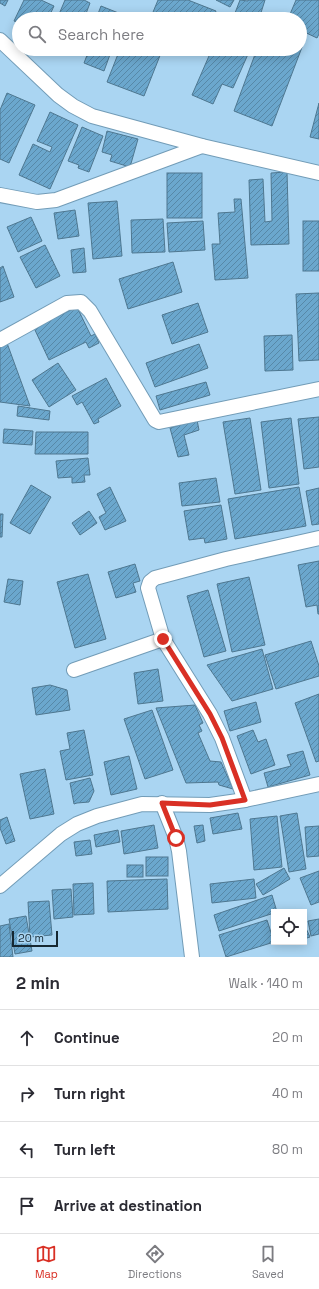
<!DOCTYPE html>
<meta charset="utf-8">
<style>
body{margin:0;font-family:"Space Grotesk",sans-serif;background:#f2f2f3;color:#2b2b33}
.controls{position:absolute;right:12px;bottom:12px;display:grid;overflow:hidden;border-radius:0px;box-shadow:0 2px 10px #0003}
.controls button{width:36px;height:36px;display:grid;place-items:center;padding:0;border:0;border-bottom:1px solid #e1e1e2;background:#fff;color:#2b2b33;font:20px sans-serif}
.scale{position:absolute;left:12px;bottom:10px;width:46px;box-sizing:border-box;padding-left:4px;border:2px solid #162832;border-top:0;font-size:11px;line-height:14px;white-space:nowrap;color:#162832;-webkit-text-stroke:3px #aad5f2;paint-order:stroke}
.stop{position:absolute;width:12px;height:12px;margin:-9px;border:3px solid #d93025;border-radius:50%;background:#fff}
.stop.end{background:#d93025;border-color:#fff;box-shadow:0 1px 4px #0008}
.list{margin:0;padding:0;list-style:none}
h2{display:flex;justify-content:space-between;align-items:center;height:52px;margin:0;padding:0 16px;font-size:17px}
h2 small{font-size:13px;font-weight:400;color:#7c7c81}
.list li{display:grid;grid-template-columns:26px 1fr auto;gap:12px;align-items:center;box-sizing:border-box;height:56px;padding:0 16px;border-top:1px solid #e1e1e2}
.list b{display:block;font-size:15px;white-space:nowrap}
.list em{font-size:13px;font-style:normal;color:#7c7c81}
.icon{flex:none;width:22px;height:22px;fill:none;stroke:currentColor;stroke-width:2;stroke-linecap:round;stroke-linejoin:round}
.map{position:relative;flex:none;width:319px;height:957px;overflow:hidden}
.search{position:absolute;background:#fff;box-shadow:0 2px 10px #0003;left:12px;right:12px;top:12px;height:44px;display:flex;align-items:center;gap:10px;box-sizing:border-box;padding:0 14px;border-radius:22px;color:#7c7c81;font-size:15px}
.sheet{height:276px;background:#fff}
nav{display:flex;justify-content:space-around;align-items:center;box-sizing:border-box;height:56px;border-top:1px solid #e1e1e2;background:#fff;font-size:11px;color:#7c7c81}
nav a{display:grid;justify-items:center;gap:2px}
nav .on{color:#d93025}
.map>svg:first-child{display:block}
.building{fill:url(#building-hatch);stroke:#4e7790}
.lines{fill:none;stroke-linecap:round;stroke-linejoin:round}
.street-casing{stroke:#729cb7;stroke-width:16}
.street{stroke:#fff;stroke-width:14}
.route{stroke:#d93025;stroke-width:5}
</style>
<div class="map">
<svg width="319" height="957" viewBox="0 0 319 957">
<defs>
<pattern id="building-hatch" width="6" height="6" patternUnits="userSpaceOnUse"><rect width="6" height="6" fill="#6ba7cd"/><path d="M-1 1l2-2M0 6l6-6M5 7l2-2" fill="none" stroke="#5788a7"/></pattern>
</defs>
<rect width="100%" height="100%" fill="#aad5f2"/>
<g class="building">
<path d="M0,0H8L5,6L0,3Z"/>
<path d="M24,0H41L54,6L48,19H19V23L14,21Z"/>
<path d="M65,0H84L90,3L84,19H57Z"/>
<path d="M158,0H188L216,11L213,19H157L151,17Z"/>
<path d="M216,0H234L230,7Z"/>
<path d="M240,0L248,1V0H265L259,19H251L235,13Z"/>
<path d="M296,0H319V34L317,38L300,30V19H288Z"/>
<path d="M101,6L126,16L125,19H96Z"/>
<path d="M300,40L304,42L272,126L234,111L257,49H300Z"/>
<path d="M59,49H74L72,54Z"/>
<path d="M86,49H112L104,71L84,63L89,50Z"/>
<path d="M120,49H152L161,53L144,96L107,82Z"/>
<path d="M212,49H242L249,52L233,88L222,84L213,104L192,95Z"/>
<path d="M7,93L35,105L9,163L0,159V110Z"/>
<path d="M319,103V139L310,137Z"/>
<path d="M50,112L78,125L50,189L19,175L33,144L50,152L52,147L37,141Z"/>
<path d="M82,127L103,136L89,172L78,168L79,165L68,161Z"/>
<path d="M107,131L138,139L130,167L110,161L112,155L102,152Z"/>
<path d="M287,172L289,244L251,245L249,180L263,179L265,222L272,221L271,173Z"/>
<rect x="167" y="173" width="35" height="45"/>
<path d="M234,199H241L248,278L215,280L212,244H220L218,213L235,212Z"/>
<path d="M117,201L122,256L93,259L88,203Z"/>
<path d="M75,210L79,236L58,239L54,213Z"/>
<path d="M31,217L42,241L18,252L7,227Z"/>
<path d="M163,219L165,252L132,253L131,220Z"/>
<path d="M203,221L205,250L169,252L167,223Z"/>
<rect x="303" y="221" width="16" height="50"/>
<path d="M45,245L60,276L36,288L20,257Z"/>
<path d="M84,248L86,272L73,273L71,250Z"/>
<path d="M173,262L182,292L128,309L119,279Z"/>
<path d="M3,266L14,297L0,302V268Z"/>
<path d="M319,293V360L299,361L296,294Z"/>
<path d="M198,303L208,332L172,344L162,315Z"/>
<path d="M77,307L91,336L95,334L99,343L89,348L86,342L49,360L34,328Z"/>
<path d="M292,335L293,370L265,371L264,336Z"/>
<path d="M7,343L30,406L0,402V346Z"/>
<path d="M199,344L208,368L155,387L146,363Z"/>
<path d="M58,363L76,390L49,407L32,380Z"/>
<path d="M106,378L121,406L98,419L99,422L94,424L82,402L77,405L72,396Z"/>
<path d="M206,382L210,395L160,410L156,396Z"/>
<path d="M18,406L50,411L49,420L17,416Z"/>
<path d="M319,417V467L304,469L298,419Z"/>
<path d="M250,418L261,490L235,494L223,422Z"/>
<path d="M291,418L299,484L269,488L261,422Z"/>
<path d="M197,420L199,430L184,435L189,455L178,457L170,428Z"/>
<path d="M4,429L33,431L32,445L3,443Z"/>
<path d="M36,432H88V454H35Z"/>
<path d="M88,458L90,475H84L85,482L72,483V477L58,478L56,461Z"/>
<path d="M216,478L220,502L182,506L179,483Z"/>
<path d="M31,485L51,497L30,534L10,523Z"/>
<path d="M110,487L126,521L105,530L99,517L106,513L97,494Z"/>
<path d="M299,487L306,526L235,539L228,499Z"/>
<path d="M319,488V524L312,525L306,491Z"/>
<path d="M221,505L227,539L205,543L204,538L189,540L184,511Z"/>
<path d="M89,511L97,523L80,535L72,523Z"/>
<path d="M0,514H3L2,537H0Z"/>
<path d="M319,561V614H318L317,605L306,607L298,565Z"/>
<path d="M135,564L140,581L133,583L136,592L116,598L108,572Z"/>
<path d="M88,574L106,639L75,648L57,582Z"/>
<path d="M249,577L265,645L232,652L217,584Z"/>
<path d="M8,579L23,581L20,605L4,602Z"/>
<path d="M208,590L226,651L204,657L187,596Z"/>
<path d="M311,641L319,666V676L276,689L265,655Z"/>
<path d="M262,649L273,689L232,701L207,665Z"/>
<path d="M158,669L163,701L138,704L134,673Z"/>
<path d="M50,685L67,690L70,710L36,715L32,688Z"/>
<path d="M319,694V761L316,762L295,703Z"/>
<path d="M256,702L261,722L230,731L224,711Z"/>
<path d="M195,705L203,723L199,725L202,731L198,733L210,761L221,762L233,789L219,785L218,782L186,783L156,708Z"/>
<path d="M152,710L173,770L145,779L124,719Z"/>
<path d="M84,730L93,775L66,780L60,751L70,749L67,733Z"/>
<path d="M253,730L258,742L266,739L275,765L251,774L237,736Z"/>
<path d="M303,751L310,775L268,787L264,773L291,766L287,755Z"/>
<path d="M129,756L137,789L111,795L104,762Z"/>
<path d="M45,769L54,814L30,819L20,774Z"/>
<path d="M90,778L94,791L89,802L77,803L74,804L70,783Z"/>
<path d="M238,813L242,829L213,834L210,818Z"/>
<path d="M297,813L306,869L289,872L280,816Z"/>
<path d="M277,816L282,867L254,870L250,819Z"/>
<path d="M7,817L15,841L6,844L0,828V820Z"/>
<path d="M154,825L158,848L124,854L121,831Z"/>
<path d="M203,825L205,841L197,843L194,826Z"/>
<path d="M319,826V856L307,857L305,827Z"/>
<path d="M118,830L120,842L96,847L94,835Z"/>
<path d="M90,840L92,854L76,856L74,842Z"/>
<rect x="146" y="857" width="22" height="19"/>
<rect x="127" y="865" width="16" height="12"/>
<path d="M284,868L290,879L263,895L256,884Z"/>
<path d="M319,871V902L311,905L300,878Z"/>
<path d="M167,879L168,909L108,912L107,881Z"/>
<path d="M254,879L256,898L212,903L210,884Z"/>
<path d="M93,883L94,914L74,915L73,884Z"/>
<path d="M71,889L73,917L54,919L52,890Z"/>
<path d="M272,895L277,912L219,931L214,915Z"/>
<path d="M49,901L52,935L30,937L28,902Z"/>
<path d="M26,916L32,951L15,954L9,919Z"/>
<path d="M319,919V934L311,936L308,921Z"/>
<path d="M267,920L274,942L226,957L219,935Z"/>
<path d="M9,924L13,957H0V926Z"/>
<path d="M304,924L310,937L304,939Z"/>
</g>
<g class="lines">
<defs>
<g id="street">
<path d="M0,40L58,95L73,106L92,116L202,146L319,173"/>
<path d="M0,195L37,202L56,200L202,146"/>
<path d="M0,340L67,303L81,302L90,311L155,420L159,422L319,389"/>
<path d="M74,670L163,639"/>
<path d="M245,800L222,738L210,714L163,639L148,588L150,582L155,578L226,559L319,538"/>
<path d="M162,803L176,838L179,851L192,957"/>
<path d="M0,886L61,834L77,824L97,816L142,804L210,805L245,800L319,784"/>
</g>
</defs>
<use href="#street" class="street-casing"/>
<use href="#street" class="street"/>
</g>
<g class="lines">
<path class="route" d="M163,639L210,714L222,738L245,800L210,805L162,803L176,838"/>
</g>
</svg>
<div class="controls">
<button><svg class="icon" aria-label="locate" viewBox="0 0 24 24"><circle cx="12" cy="12" r="6"/><path d="M12 2v4M12 18v4M2 12h4M18 12h4"/></svg></button>
</div>
<div class="scale">20 m</div>
<div class="stop" style="left:176px;top:838px"></div>
<div class="stop end" style="left:163px;top:639px"></div>
<div class="search"><svg class="icon" aria-label="search" viewBox="0 0 24 24"><circle cx="10" cy="10" r="6"/><path d="M15 15l6 6"/></svg>Search here</div>
</div>
<section class="sheet">
<h2>2 min<small>Walk · 140 m</small></h2>
<ul class="list">
<li><svg class="icon" aria-label="ahead" viewBox="0 0 24 24"><path d="M12 20V5M6 11l6-6 6 6"/></svg><div><b>Continue</b></div><em>20 m</em></li>
<li><svg class="icon" aria-label="right" viewBox="0 0 24 24"><path d="M7 20v-9h11M14 6l5 5-5 5"/></svg><div><b>Turn right</b></div><em>40 m</em></li>
<li><svg class="icon" aria-label="left" viewBox="0 0 24 24"><path d="M17 20v-9H6M10 6l-5 5 5 5"/></svg><div><b>Turn left</b></div><em>80 m</em></li>
<li><svg class="icon" aria-label="arrive" viewBox="0 0 24 24"><path d="M6 21V4h12l-3 4 3 4H6"/></svg><div><b>Arrive at destination</b></div></li>
</ul>
</section>
<nav>
<a class="on"><svg class="icon" aria-label="map" viewBox="0 0 24 24"><path d="M3 6l6-2 6 2 6-2v14l-6 2-6-2-6 2zM9 4v14M15 6v14"/></svg>Map</a>
<a><svg class="icon" aria-label="directions" viewBox="0 0 24 24"><path d="M12 3l9 9-9 9-9-9zM9 14v-3h6M13 9l2 2-2 2"/></svg>Directions</a>
<a><svg class="icon" aria-label="saved" viewBox="0 0 24 24"><path d="M7 4h10v16l-5-4-5 4z"/></svg>Saved</a>
</nav>
